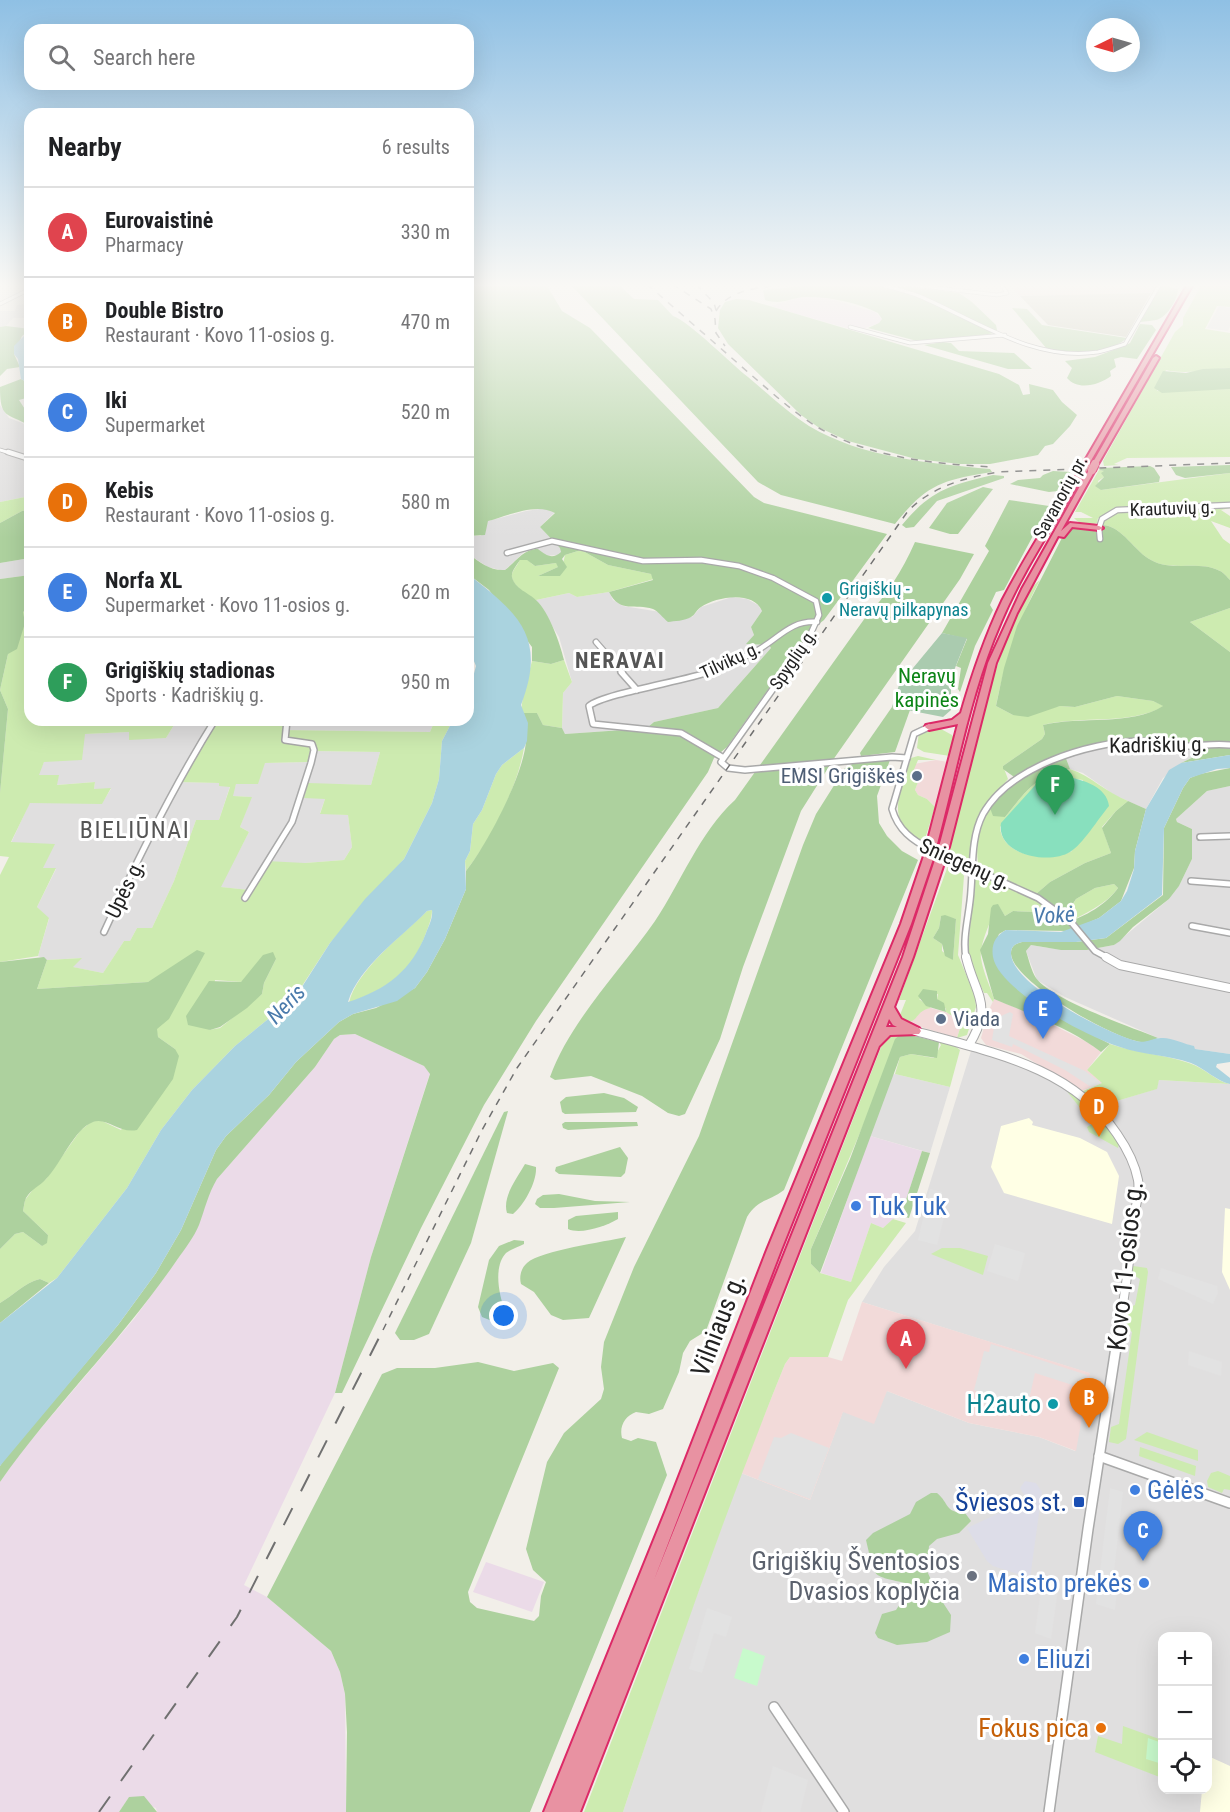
<!DOCTYPE html>
<meta charset="utf-8">
<style>
body{margin:0;font-family:"Roboto Condensed",sans-serif;background:#f2f2f2;color:#202124}
.controls{position:absolute;right:18px;bottom:18px;display:grid;overflow:hidden;border-radius:12px;box-shadow:0 6px 24px #0002}
.controls button{width:54px;height:54px;display:grid;place-items:center;padding:0;border:0;border-bottom:2px solid #e0e0e0;background:#fff;color:#202124;font:30px sans-serif}
.compass{position:absolute;left:1086px;top:18px;width:54px;height:54px;border-radius:50%;background:#fff;box-shadow:0 6px 24px #0002;rotate:265deg}
.you{position:absolute;left:504px;top:1316px;width:21px;height:21px;margin:-15px;border:4px solid #fff;border-radius:50%;background:#1a73e8;box-shadow:0 0 0 9px #1a73e833}
.badge{display:grid;place-items:center;width:39px;height:39px;border-radius:50%;background:#d40000;color:#fff;font-size:20px;font-weight:700}
.pin{position:absolute;translate:-50% -50px;filter:drop-shadow(0 2px 3px #0008)}
.pin::after{content:'';position:absolute;top:32px;width:21px;height:18px;background:inherit;clip-path:polygon(0 0,100% 0,50% 100%)}
.list{margin:0;padding:0;list-style:none}
h2{display:flex;justify-content:space-between;align-items:center;height:78px;margin:0;padding:0 24px;font-size:26px}
h2 small{font-size:20px;font-weight:400;color:#757577}
.list li{display:grid;grid-template-columns:39px 1fr auto;gap:18px;align-items:center;box-sizing:border-box;height:90px;padding:0 24px;border-top:2px solid #e0e0e0}
.list b{display:block;font-size:22px;white-space:nowrap}
.list p{margin:0;font-size:20px;white-space:nowrap;color:#757577}
.list em{font-size:20px;font-style:normal;color:#757577}
.icon{flex:none;width:33px;height:33px;fill:none;stroke:currentColor;stroke-width:2;stroke-linecap:round;stroke-linejoin:round}
.map{position:relative;flex:none;width:1230px;height:1812px;overflow:hidden}
.search{position:absolute;background:#fff;box-shadow:0 6px 24px #0002;left:24px;top:24px;width:450px;height:66px;display:flex;align-items:center;gap:15px;box-sizing:border-box;padding:0 21px;border-radius:18px;color:#757577;font-size:22px}
.panel{position:absolute;background:#fff;box-shadow:0 6px 24px #0002;left:24px;top:108px;width:450px;height:618px;border-radius:18px}
.map>svg:first-child{display:block}
.residential{fill:#e0dfdf;fill-rule:evenodd}
.commercial{fill:#f2dad9}
.industrial{fill:#ebdbe8}
.education{fill:#ffffe5}
.construction{fill:#c7c7b4}
.grass{fill:#cdebb0;fill-rule:evenodd}
.forest{fill:#add19e}
.cemetery{fill:#aacbaf}
.park{fill:#c8facc}
.pitch{fill:#88e0be}
.parking{fill:#e2e2e2}
.plaza{fill:#dddde8}
.water{fill:#aad3df;fill-rule:evenodd}
.lines{fill:none;stroke-linecap:round;stroke-linejoin:round}
.street-far4-casing{stroke:#a9a9a9;stroke-width:4.5}
.street-far3-casing{stroke:#a9a9a9;stroke-width:7}
.street-far2-casing{stroke:#a9a9a9;stroke-width:8}
.street-far1-casing{stroke:#a9a9a9;stroke-width:10}
.street-casing{stroke:#a9a9a9;stroke-width:12}
.highway-casing{stroke:#dc2a67;stroke-width:4}
.street-far4{stroke:#fff;stroke-width:3}
.street-far3{stroke:#fff;stroke-width:4.5}
.street-far2{stroke:#fff;stroke-width:5}
.street-far1{stroke:#fff;stroke-width:8}
.street{stroke:#fff;stroke-width:9}
.highway{fill:#e892a2;fill-rule:evenodd}
.rail-far1{stroke:#707070;stroke-width:1.5;stroke-dasharray:7 7;stroke-linecap:butt}
.rail{stroke:#707070;stroke-width:2;stroke-dasharray:19 19;stroke-linecap:butt}
.highway-bridge-far1-casing{stroke:#dc2a67;stroke-width:10;stroke-linecap:butt}
.highway-bridge-casing{stroke:#dc2a67;stroke-width:13;stroke-linecap:butt}
.highway-bridge-far1{stroke:#e892a2;stroke-width:8}
.highway-bridge{stroke:#e892a2;stroke-width:10}
.culture-dot{fill:#0f9aa8;stroke:#fff;stroke-width:2}
.service-dot{fill:#5c6f8a;stroke:#fff;stroke-width:2}
.shop-dot{fill:#3f7fe0;stroke:#fff;stroke-width:2}
.transit-dot{fill:#1a4fb4;stroke:#fff;stroke-width:2}
.worship-dot{fill:#6b7280;stroke:#fff;stroke-width:2}
.food-dot{fill:#e8710a;stroke:#fff;stroke-width:2}
.labels{text-anchor:middle;dominant-baseline:central;stroke-width:6;stroke-linejoin:round;paint-order:stroke}
.far-street-label{font-size:18px;fill:#222;stroke:#fff}
.far-culture-label{font-size:18px;fill:#0d838f;stroke:#fff;text-anchor:start}
.park-label{font-size:21px;fill:#0c8416;stroke:#fff}
.street-label{font-size:21px;fill:#222;stroke:#fff}
.service-label{font-size:21px;fill:#4e5e75;stroke:#fff;text-anchor:end}
.far-district-label{font-size:22px;font-weight:bold;letter-spacing:1.5px;fill:#555;stroke:#fff}
.water-label{font-size:22px;font-style:italic;fill:#4a7aab;stroke:#fff}
.quarter-label{font-size:24px;letter-spacing:1.5px;fill:#555;stroke:#fff}
.near-shop-label{font-size:26px;fill:#366cbe;stroke:#fff;text-anchor:start}
.near-street-label{font-size:26px;fill:#222;stroke:#fff}
.near-culture-label{font-size:26px;fill:#0d838f;stroke:#fff;text-anchor:end}
.near-transit-label{font-size:26px;fill:#164399;stroke:#fff;text-anchor:end}
.near-worship-label{font-size:26px;fill:#5b616d;stroke:#fff;text-anchor:end}
.near-food-label{font-size:26px;fill:#c56008;stroke:#fff;text-anchor:end}
</style>
<div class="map">
<svg width="1230" height="1812" viewBox="0 0 1230 1812">
<rect width="100%" height="100%" fill="#f2efe9"/>
<g class="residential">
<path d="M30,304V318H13L6,326L0,327V311H15L17,305Z"/>
<path d="M0,405L9,418L30,426V496L0,502Z"/>
<path d="M545,508L555,512L540,527L561,548L562,552L558,555L544,556L538,549H532L523,553L505,570H500L488,567L468,554V536H481L488,521L526,511Z"/>
<path d="M30,558V575L0,579V563Z"/>
<path d="M609,592L613,600L623,606L692,617L701,607L732,597L747,599L758,605L762,611L751,627L754,635L747,644L769,645L771,648L718,708L654,722L642,732L623,730L565,734L562,728L563,693L572,682L559,637L536,600L569,593L577,597Z"/>
<path d="M177,720H210L177,782L220,783L230,786L219,820H196L174,881L152,928H137L130,941H124L103,973L72,967L81,958L47,960L38,956L49,919L37,907L56,869L43,868L11,843L30,802L102,803L111,789H94L95,782L56,785L38,775L44,762L84,734L129,732V739L166,738Z"/>
<path d="M286,720H435L430,732L282,730Z"/>
<path d="M1144,738L1188,742L1204,752L1181,763L1163,778L1146,809L1116,796L1083,773L1070,769L1065,759L1071,751L1087,746Z"/>
<path d="M311,751L380,752L371,785L308,784L325,799L320,813L348,815L352,847L344,860L305,863L249,890L220,887L249,832L240,827L251,797L232,796L236,784L265,763L309,762Z"/>
<path d="M1230,786V1054L1195,1049L1193,1046L1158,1038L1065,997L1037,980L1026,951L1031,945L1048,948L1087,950L1114,945L1169,899L1179,886L1192,859V829L1177,822L1176,819L1207,791Z"/>
<path d="M971,1051L1017,1063L1049,1077L1095,1111L1110,1103L1156,1089L1159,1080L1230,1084V1812H623L672,1664L741,1473L810,1500L843,1411L887,1391L969,1423L1039,1437L1075,1451L1089,1373L862,1302L884,1267L915,1231ZM1162,1636H1208V1790H1162Z"/>
<path d="M895,1074L950,1087L930,1153L870,1136L892,1075Z"/>
</g>
<g class="commercial">
<path d="M1009,284H1153L1156,287L1151,293L1020,296Z"/>
<path d="M936,760L948,762L935,807L927,799L918,795L915,790L918,782L910,780L914,764Z"/>
<path d="M994,999L1029,1013L1089,1043L1101,1052L1087,1070L1103,1083L1081,1091L1021,1054L986,1045L981,1038L988,1012Z"/>
<path d="M931,1008L952,1014L962,1022L957,1038L908,1023L922,1010Z"/>
<path d="M862,1302L1090,1373L1076,1451L1039,1437L969,1423L887,1391L874,1424L843,1412L810,1500L741,1473L785,1364L790,1357L812,1355L828,1357L842,1361Z"/>
</g>
<g class="industrial">
<path d="M823,297L875,312L882,319L879,323L857,331L770,306L798,298Z"/>
<path d="M355,1034L424,1066L430,1073L371,1257L335,1393L244,1585L267,1597L331,1651L340,1672L345,1694L346,1812H157L156,1808L129,1797L119,1812H0V1482L19,1454L134,1319L177,1260L198,1227L206,1197L217,1179L315,1067L334,1039L340,1035Z"/>
<path d="M870,1136L922,1151L902,1212L883,1228L871,1223L851,1282L821,1273Z"/>
<path d="M486,1562L544,1582L532,1612L473,1592Z"/>
</g>
<g class="education">
<path d="M1029,1118L1033,1122L1032,1125L1080,1138L1107,1152L1119,1176L1112,1224L1004,1193L991,1167L1001,1126Z"/>
<path d="M1225,1208L1230,1209V1290L1222,1272Z"/>
<path d="M1208,1756L1230,1766V1812H1200L1202,1790H1208Z"/>
</g>
<path class="construction" d="M1151,293L1126,337L1048,325L1020,296Z"/>
<g class="grass">
<path d="M1205,284L1230,285V307L1217,306L1205,329L1230,333V368C1209,369 1187,375 1166,370L1157,391L1230,389V457L1127,458L1114,464L1119,465L1104,466L1103,461L1175,332L1183,325V318L1201,286Z"/>
<path d="M1099,470L1104,471V477L1098,481L1101,490L1230,473V508L1221,510L1230,516V528L1211,521L1223,539L1230,544V580C1227,577 1223,572 1220,571C1199,560 1172,572 1151,560C1135,552 1122,526 1103,525V519L1098,518L1097,523C1089,526 1079,524 1074,518H1093L1081,512H1075Z"/>
<path d="M30,496V510L22,511L0,523V502Z"/>
<path d="M581,550L608,565L651,574L654,579L609,592L577,597L569,593L536,600C529,596 510,585 512,574C513,570 518,564 520,560C529,558 529,562 535,566L556,563L559,565L558,567L538,576H560L565,555Z"/>
<path d="M1040,580C1018,621 1005,661 996,706L1013,715L1060,706L1075,707L1117,696L1153,701L1164,706C1129,726 1081,715 1043,725L1045,734L1042,739L1003,766L1008,779L980,812L970,857L968,861L950,856V848C962,799 1003,605 1040,580Z"/>
<path d="M30,607V630L24,647H30V720H177L166,738L129,740V732L85,734L82,760L44,762L39,775H59L57,785L95,782L94,789L111,788L102,804L30,803L11,842L55,844L43,868H56L37,907L49,918L38,956L0,962V875L9,857L0,856V793L8,709L0,690L8,654L23,612Z"/>
<path d="M1230,608V652L1190,622Z"/>
<path d="M564,660L572,682L563,693L562,728L543,725L537,713H522C520,702 529,673 532,661L551,664Z"/>
<path d="M210,720H286L283,730L430,732L435,720H453L442,741L439,779L432,803L404,859L330,943L300,989L288,1003L235,1046L192,1090L161,1130L127,1188L57,1278L49,1283L40,1279C24,1283 14,1295 0,1303V1249L15,1234L23,1232L42,1246L48,1235L23,1211L25,1200L34,1188L46,1179L80,1131L91,1122L100,1120L121,1130L175,1049L158,1037L156,1029L161,1023L157,979L148,982L37,989L47,960L82,958L73,967L103,973L124,941H130L137,928H152L174,881L196,820H219L230,787L219,786V783L177,782ZM312,751L380,752L371,785L308,783L304,798L325,799L320,814L348,815L352,847L344,860L305,863L266,861L249,890L221,887L249,832L240,827L252,797L233,796L236,784H258L265,763L309,762ZM276,959L264,983L262,994L220,1028L209,1030L215,980L241,982Z"/>
<path d="M933,729H941L952,735L954,739L950,756L924,752L917,748L919,732Z"/>
<path d="M524,748C517,789 491,839 466,871L465,861L470,851L473,824L482,810L496,774L502,765Z"/>
<path d="M918,756L936,760H918L910,779L918,782L915,790L918,795L927,799L935,807L924,842C882,822 901,791 911,758Z"/>
<path d="M1070,769C1091,776 1107,793 1128,801L1116,811L1102,827L1111,853L1085,863L1050,882L1036,894L980,869C973,853 980,821 990,808L1005,817C1030,787 1031,780 1070,769ZM1060,777L1083,780L1072,851C1050,862 1002,858 1000,827L1044,779Z"/>
<path d="M949,863L959,868L964,876L958,955L975,996L976,1007L967,1035L957,1038L962,1022L946,1012V1009L937,999L938,994L919,999L931,1008C912,1011 921,1027 898,1020L906,1000H899ZM941,916L956,919L953,960L942,951V944L933,938L939,928Z"/>
<path d="M977,873L1031,896L1051,909L1034,912L1013,911L1005,916L998,905C992,917 979,945 981,958C983,972 990,986 994,999L993,1002L987,993H984L970,963L968,953L974,876Z"/>
<path d="M1114,884L1118,888C1107,904 1088,911 1072,921L1061,910H1070L1076,899L1095,888Z"/>
<path d="M432,910C432,918 429,925 426,933C411,974 388,988 349,1003C356,970 404,934 427,911Z"/>
<path d="M902,1033L811,1249V1264L820,1273L851,1282L871,1223L883,1228L893,1219L906,1223L848,1300L828,1357H790L785,1364C725,1512 673,1661 623,1812H584L885,1037L887,1034Z"/>
<path d="M939,1042L955,1046L960,1050L950,1087L895,1074L900,1057L911,1054L934,1058L941,1045Z"/>
<path d="M1110,1044C1136,1053 1163,1054 1189,1063C1205,1068 1215,1081 1230,1084L1159,1080L1157,1089L1110,1103L1102,1108L1083,1091L1102,1083L1087,1070Z"/>
<path d="M1061,1084L1095,1111L1119,1143L1118,1148L1089,1132L1087,1127L1097,1121V1118L1081,1109Z"/>
<path d="M942,1248H960L988,1256L983,1275L931,1254Z"/>
<path d="M1133,1266L1147,1268L1148,1272L1126,1439L1118,1444L1109,1442L1111,1427L1119,1424L1132,1332L1126,1327L1128,1308L1135,1305L1140,1279L1132,1274Z"/>
<path d="M1147,1432L1198,1450V1461L1134,1440Z"/>
<path d="M1140,1447L1196,1466L1195,1476L1139,1456Z"/>
<path d="M1218,1471L1230,1476V1490L1224,1489L1222,1493L1208,1487L1207,1481L1211,1473Z"/>
<path d="M1123,1726L1162,1740V1778L1095,1752L1098,1736L1122,1744Z"/>
</g>
<g class="forest">
<path d="M468,284H546L562,311L590,328L754,497L764,503L887,534L824,620L810,631L727,747L714,758L708,772L536,1021L484,1105L421,1228L342,1393H335L371,1257L430,1074L424,1066L355,1034L340,1035L334,1039L315,1067L217,1179C208,1194 205,1209 199,1225C194,1237 184,1250 177,1260C123,1339 54,1405 0,1482V1466L5,1458L118,1325L156,1273L181,1230L216,1150L226,1136L269,1095L296,1062L339,1022L353,1014L376,1008L415,988L427,972L445,939L466,889V871C486,846 525,773 526,740C527,732 524,721 522,713H537L543,725L562,728L565,734L623,730L642,732L654,722L718,708L771,648L769,645L746,644L754,635L751,627L762,611C753,590 716,597 701,607C697,609 695,615 691,617C685,621 674,621 668,622C663,618 658,611 653,609C635,603 620,614 609,592L653,580L651,574L608,565L581,550L565,555L562,559L567,567L560,576H538L558,567L556,563L535,566L527,560H520C517,565 511,571 512,577C515,589 529,593 536,600C549,612 560,643 564,660L551,664L532,661V647L489,590L468,574V554C480,562 490,571 505,570C516,562 523,549 538,549C546,555 552,560 561,552L560,548L540,527L555,513C536,502 507,516 488,521L485,535L468,536Z"/>
<path d="M570,284H618L634,299L658,300L673,316C690,322 731,364 748,377C767,393 787,412 809,426C863,458 928,463 990,469L992,472C942,480 927,484 895,524L781,495L758,482Z"/>
<path d="M1162,284H1170V287L1178,289C1178,299 1168,315 1159,319C1154,321 1145,321 1140,322Z"/>
<path d="M813,285L910,287L959,293L972,302L996,325L997,330L994,333L983,335L917,341L868,328L879,323L882,319L878,313C857,302 827,296 803,297C787,299 782,305 765,300L763,290Z"/>
<path d="M736,299L749,300L999,374L1019,385L1023,395L1030,394L1029,384L1053,390L1062,402L1077,415L1070,426L1053,444L1045,446L1038,455L990,464H960L916,459L848,441L818,427L801,415L728,344L718,328L720,310L725,302Z"/>
<path d="M1012,308L1027,309L1042,325L1127,338C1106,356 1073,353 1047,349Z"/>
<path d="M1140,324L1152,325L1156,330L1137,359L1121,357L1114,359L1116,367L1110,371L1111,376C1099,385 1078,391 1067,378L1072,368L1065,361L1095,357L1124,346L1130,343Z"/>
<path d="M6,326L30,329V330L22,336L14,354L20,367L7,369L0,376V327Z"/>
<path d="M943,342L951,343L959,351L1014,353L1032,369H1008L924,345Z"/>
<path d="M1230,368V389L1162,393L1154,388L1163,371L1186,373L1203,369Z"/>
<path d="M21,379L30,384V397L19,400L30,417V426C7,412 0,420 0,387Z"/>
<path d="M1230,465V473L1185,478L1176,475L1171,467Z"/>
<path d="M1150,466L1154,468L1160,477L1159,482L1101,490L1095,486L1104,477L1101,473L1104,471L1099,470L1101,468Z"/>
<path d="M1053,471L1071,472L1058,491L1049,492L1010,484L1018,480L1040,478L1043,475Z"/>
<path d="M993,475L1004,476V478L937,501L914,527L906,528L902,525C931,490 950,485 993,475Z"/>
<path d="M983,487L993,489L958,534H950L929,528L947,503Z"/>
<path d="M1009,500L1049,506L1004,590L996,592L990,605L993,610L975,646L960,692L958,689L961,668L956,666L967,639L942,633L989,551L985,546Z"/>
<path d="M30,510V558L0,563V523L22,511Z"/>
<path d="M1103,525C1122,526 1135,552 1151,560C1172,572 1199,560 1220,571C1223,572 1227,577 1230,580V608L1190,622L1230,652V755L1181,763L1204,752C1199,749 1193,744 1188,742C1160,733 1088,738 1065,756L1070,769C1031,780 1030,787 1005,817L993,816L990,808L1017,779L1003,769V766L1042,739L1045,734L1043,725C1080,716 1131,726 1163,706L1153,701L1117,696L1075,707L1060,706L1028,717L1013,715L996,706L1004,668L1017,626L1067,528H1085L1100,533Z"/>
<path d="M915,542L974,554L960,579L835,757L801,811L743,967L720,1039L685,1114L679,1116L668,1113L642,1096L591,1076L555,1080L550,1077C570,1021 621,970 655,921C682,881 699,833 735,800L865,618C887,595 902,571 915,542Z"/>
<path d="M30,575V607L23,612L25,623L17,649L8,654L0,690L8,709L0,793V579Z"/>
<path d="M892,707L910,710L895,752L861,756L860,753Z"/>
<path d="M890,760L877,796L879,823L887,836L902,851L918,860L784,1190C768,1202 758,1199 747,1217L706,1331L690,1341L683,1353L679,1372L663,1409L649,1414L636,1412C625,1416 619,1426 622,1438L631,1441L638,1438L656,1442L667,1475L530,1812H346L347,1732L345,1694L340,1672L331,1651L267,1597L382,1374L397,1368H435L478,1362L514,1371L553,1363L559,1368L468,1592L470,1602L477,1608L534,1621L539,1616L541,1596L546,1582L533,1570L526,1549L547,1462L564,1433L601,1399L604,1389L601,1367L604,1342L634,1267L699,1136L803,845L816,814L845,768L854,763Z"/>
<path d="M1230,768V786L1207,791L1176,819L1177,822L1192,829V859L1179,886L1169,899L1133,927L1120,941L1114,945L1087,950H1061L1031,945L1026,951C1029,960 1031,970 1036,978C1052,1000 1131,1027 1158,1038C1153,1040 1147,1043 1141,1042C1114,1039 1013,982 1011,954C1011,946 1015,944 1022,942H1076L1106,938L1163,895L1164,828L1183,788L1190,778L1200,774Z"/>
<path d="M1128,801L1146,809L1135,851L1134,868L1121,901L1099,918L1069,931L1006,930L999,934L993,950L1058,1017L1110,1044L1101,1052C1070,1028 1030,1014 994,999L980,950L988,934L991,908L993,905L998,904L1005,916L1013,911L1034,912L1051,909L1066,922C1084,918 1108,903 1118,888L1114,884L1095,888L1076,899L1069,910H1061L1036,894L1050,882L1085,863L1111,853L1102,828L1116,811Z"/>
<path d="M945,915L956,919L953,960L945,956L942,944L933,938L939,928L941,916Z"/>
<path d="M197,950L205,953L169,1019L157,1029L158,1037L175,1049L179,1056L173,1079L137,1130C119,1134 107,1117 93,1122C74,1129 61,1164 46,1179C40,1186 31,1189 26,1198C24,1202 24,1207 23,1211L48,1235L47,1243L42,1246L23,1232L15,1234L0,1249V962L44,957L47,960L37,989L148,982Z"/>
<path d="M273,952L276,959L264,983L262,994L247,1008L220,1027L210,1030L188,1025L186,1016L209,981L241,982L263,955Z"/>
<path d="M923,989L937,991V999L944,1003L946,1012L926,1006L918,996Z"/>
<path d="M902,1033L939,1042L937,1058L911,1054L900,1057L820,1273L811,1264V1249L850,1159L895,1039Z"/>
<path d="M604,1093L624,1098L638,1107L636,1112L565,1114L562,1112L560,1102L566,1097Z"/>
<path d="M508,1111L471,1243L429,1334L414,1340H400L395,1333L504,1112Z"/>
<path d="M565,1122H637L638,1126L568,1130L563,1128L562,1124Z"/>
<path d="M620,1147L628,1158L625,1173L621,1177L559,1174L555,1171L556,1167Z"/>
<path d="M922,1151L930,1153L909,1218L898,1215L902,1212Z"/>
<path d="M525,1164L536,1167C537,1182 524,1205 513,1214L507,1213C502,1197 517,1178 525,1164Z"/>
<path d="M559,1194L595,1201L630,1202L554,1208H540L535,1204L537,1199L543,1195Z"/>
<path d="M618,1212V1219C606,1226 581,1235 568,1229V1220L576,1216Z"/>
<path d="M626,1237L589,1318L563,1320L551,1315L534,1292L521,1284C519,1277 521,1268 527,1263C542,1250 604,1242 626,1237Z"/>
<path d="M514,1240L524,1241V1244C519,1247 511,1249 506,1253C493,1267 499,1295 505,1311L501,1318L492,1321L482,1317L478,1307L489,1260L499,1246Z"/>
<path d="M40,1279L49,1283L0,1323V1303C14,1295 24,1283 40,1279Z"/>
<path d="M931,1493H937C950,1504 944,1512 965,1513L971,1521L959,1533L937,1539L929,1546L927,1571L938,1595L951,1615L950,1632L927,1642L897,1645L878,1638L875,1633L882,1614L896,1610L909,1590V1584C869,1574 876,1581 866,1540L873,1533L910,1514L916,1502Z"/>
<path d="M144,1796L157,1812H119L129,1797Z"/>
</g>
<path class="cemetery" d="M942,633L967,638L951,678V710L943,717L892,707L899,685Z"/>
<g class="park">
<path d="M743,1648L765,1656L757,1686L734,1678Z"/>
<path d="M1148,1738L1162,1743V1764L1146,1759Z"/>
</g>
<path class="pitch" d="M1068,777C1084,780 1107,787 1109,806C1098,819 1083,844 1070,852C1049,865 996,855 1001,823L1039,781L1052,777Z"/>
<g class="parking">
<path d="M1219,306L1230,308V326L1228,331L1207,328Z"/>
<path d="M1010,1012L1013,1014L1009,1036L1085,1071L1101,1083L1091,1087L1065,1070L1013,1044L1012,1047L992,1040L996,1015L1001,1016Z"/>
<path d="M930,1189L942,1192L939,1206L946,1209L937,1245L918,1240Z"/>
<path d="M995,1244L1025,1253L1018,1281L987,1271Z"/>
<path d="M1161,1268L1217,1286L1218,1293L1213,1304L1158,1279Z"/>
<path d="M991,1344L1087,1375L1085,1389L1035,1373L1026,1413L1019,1412V1417L993,1411L992,1407L977,1402L980,1392L974,1390L984,1351L989,1352Z"/>
<path d="M1189,1351L1222,1362L1221,1376L1188,1365Z"/>
<path d="M791,1433L829,1448L810,1499L758,1479L774,1437L781,1438Z"/>
<path d="M1110,1488L1123,1492L1113,1581L1118,1583L1115,1610L1096,1604Z"/>
<path d="M1042,1583L1058,1589L1051,1639L1035,1633Z"/>
<path d="M707,1608L732,1617L726,1637L714,1633L702,1673L689,1669Z"/>
<path d="M773,1766L808,1780L800,1812H761Z"/>
</g>
<path class="plaza" d="M1025,1481L1036,1483L1042,1492L1030,1578L993,1566L987,1561L967,1528L1027,1500L1020,1488Z"/>
<g class="water">
<path d="M30,330V384L21,379L18,359L14,354V346Z"/>
<path d="M468,574C519,614 547,637 521,705L528,723L527,741L524,748L502,765L496,774L482,810L473,824L470,851L465,861L466,889L445,939L427,972L415,988L397,1001L353,1014L339,1022L296,1062L269,1095L226,1136L216,1150L181,1230L156,1273L118,1325L0,1466V1323L57,1278L127,1188L161,1130L192,1090L235,1046L288,1003L300,990L330,943L365,899L404,859L432,803L439,779L442,741L453,720H468V696L476,666L468,647ZM432,910C433,918 429,925 426,933C412,970 386,990 348,1002C359,966 402,937 427,911Z"/>
<path d="M1230,755V768L1217,769L1190,778L1183,788L1164,828L1162,895L1106,938L1076,942H1022C1015,944 1011,946 1011,954C1013,986 1107,1033 1136,1041C1146,1044 1153,1037 1163,1038C1172,1038 1184,1044 1194,1046L1195,1049L1230,1054V1062L1217,1064L1216,1067L1230,1078V1084C1216,1081 1206,1069 1191,1063C1168,1055 1143,1055 1120,1047C1088,1037 999,991 993,957C991,945 995,936 1006,930L1061,932L1099,918L1121,901L1127,891L1134,869L1135,851L1146,809L1169,770L1181,763Z"/>
</g>
<g class="lines">
<defs>
<g id="street-far4">
<path d="M879,284C892,288 906,291 919,296C976,320 1033,362 1098,352C1107,350 1116,347 1125,344L1160,284"/>
<path d="M904,284L997,295L1007,293L1001,284"/>
<path d="M0,304L30,289"/>
<path d="M850,327L910,343L1005,335"/>
<path d="M0,450L13,454"/>
</g>
<g id="street-far3">
<path d="M8,452L30,459"/>
<path d="M1100,539L1099,528L1102,519L1117,510L1230,505"/>
<path d="M507,553L552,541L643,561L701,560L739,566L773,578L816,601L819,615L808,640L784,673"/>
<path d="M596,642L623,673"/>
<path d="M705,673C723,666 742,659 758,650C779,638 791,620 817,622"/>
</g>
<g id="street-far2">
<path d="M621,672L637,690"/>
<path d="M709,672C684,681 603,694 589,706L593,724L681,733L722,757"/>
<path d="M785,672L721,762L728,768L745,770L892,757L907,758"/>
<path d="M929,727L914,734L892,809C898,830 912,840 931,850"/>
<path d="M1200,837L1230,836"/>
<path d="M941,854L1038,898L1071,922L1095,951L1108,958"/>
<path d="M1191,881L1230,884"/>
<path d="M245,898L292,822L311,763L314,750L312,744L285,740L287,720"/>
<path d="M1192,926L1230,933"/>
<path d="M104,932C137,860 173,787 215,720"/>
<path d="M966,958C962,936 970,913 971,890C973,865 971,837 983,814C1009,767 1089,742 1139,741C1154,741 1169,746 1184,746C1200,746 1215,743 1230,745"/>
</g>
<g id="street-far1">
<path d="M966,957C975,995 994,1004 969,1045"/>
<path d="M1106,957L1120,965L1230,988"/>
<path d="M915,1031C990,1052 1071,1066 1117,1134C1126,1147 1135,1164 1138,1180C1140,1191 1136,1205 1134,1216C1131,1254 1125,1292 1119,1330"/>
</g>
<g id="street">
<path d="M1099,1456L1230,1503"/>
<path d="M774,1707L844,1812"/>
<path d="M1049,1812L1088,1529L1119,1328"/>
</g>
<g id="highway">
<path d="M1188,284H1193L1089,464L1084,465L1083,464Z"/>
<path d="M1156,356L1159,358L1098,464L1093,465L1092,464L1153,358Z"/>
<path d="M1092,468L1095,470L1061,531L1070,523L1099,526L1103,528L1099,530L1072,527L1064,537L1058,536L1017,613L996,663L949,847L948,849H940L939,847L988,663L1022,589L1089,470Z"/>
<path d="M1082,469L1085,471C1057,521 1023,569 1001,622C970,693 957,769 937,844L936,846H928L927,844L958,724L929,730L925,727L926,725L952,720L961,713C972,675 985,637 1002,601C1025,556 1053,514 1079,471Z"/>
<path d="M929,853L934,856L911,924L781,1250L654,1580L903,957L935,860L940,857L945,860L913,957L894,1007L901,1019L919,1028L921,1031L919,1034L890,1035L879,1046L580,1812H544L666,1510L767,1250L901,924L924,856ZM889,1019L893,1025L897,1027H886Z"/>
</g>
</defs>
<use href="#street-far4" class="street-far4-casing"/>
<use href="#street-far3" class="street-far3-casing"/>
<use href="#street-far2" class="street-far2-casing"/>
<use href="#street-far1" class="street-far1-casing"/>
<use href="#street" class="street-casing"/>
<use href="#highway" class="highway-casing"/>
<use href="#street-far4" class="street-far4"/>
<use href="#street-far3" class="street-far3"/>
<use href="#street-far2" class="street-far2"/>
<use href="#street-far1" class="street-far1"/>
<use href="#street" class="street"/>
<use href="#highway" class="highway"/>
<g class="rail-far1">
<path d="M647,284C681,314 716,344 750,374C775,395 800,419 830,434C881,459 938,464 994,467"/>
<path d="M672,284L711,309L715,319L716,333L725,346"/>
<path d="M696,284L714,303L716,310"/>
<path d="M716,311C730,288 761,288 785,284"/>
<path d="M383,1330L482,1130L517,1068L908,511C933,486 964,478 998,472L1230,463"/>
</g>
<path class="rail" d="M99,1812L237,1617L384,1328"/>
<defs>
<g id="highway-bridge-far1">
<path d="M1092,470L1095,464"/>
<path d="M1082,471L1086,464"/>
</g>
<g id="highway-bridge">
<path d="M929,856L932,844"/>
<path d="M940,860L944,847"/>
</g>
</defs>
<use href="#highway-bridge-far1" class="highway-bridge-far1-casing"/>
<use href="#highway-bridge" class="highway-bridge-casing"/>
<use href="#highway-bridge-far1" class="highway-bridge-far1"/>
<use href="#highway-bridge" class="highway-bridge"/>
</g>
<linearGradient id="sky" x2="0" y2="1"><stop stop-color="#8fc0e4"/><stop offset="0.53" stop-color="#f9f8f5"/><stop offset="1" stop-color="#f9f8f5" stop-opacity="0"/></linearGradient>
<rect width="1230" height="538" fill="url(#sky)"/>
<g class="culture-dot">
<circle cx="827" cy="598" r="6"/>
<circle cx="1053" cy="1404" r="6"/>
</g>
<g class="service-dot">
<circle cx="917" cy="776" r="6"/>
<circle cx="941" cy="1019" r="6"/>
</g>
<g class="shop-dot">
<circle cx="856" cy="1206" r="6"/>
<circle cx="1135" cy="1490" r="6"/>
<circle cx="1144" cy="1583" r="6"/>
<circle cx="1024" cy="1659" r="6"/>
</g>
<rect class="transit-dot" x="1073" y="1496" width="12" height="12" rx="3"/>
<circle class="worship-dot" cx="972" cy="1576" r="6"/>
<circle class="food-dot" cx="1101" cy="1728" r="6"/>
<g class="labels">
<g class="far-street-label">
<text transform="translate(1060 497) rotate(-61)">Savanorių pr.</text>
<text transform="translate(1172 508) rotate(-2)">Krautuvių g.</text>
<text transform="translate(793 659) rotate(-56)">Spyglių g.</text>
<text transform="translate(730 660) rotate(-25)">Tilvikų g.</text>
</g>
<g class="far-culture-label">
<text x="839" y="588">Grigiškių -<tspan x="839" dy="21">Neravų pilkapynas</tspan></text>
</g>
<g class="park-label">
<text x="927" y="676">Neravų<tspan x="927" dy="24">kapinės</tspan></text>
</g>
<g class="street-label">
<text transform="translate(1158 745) rotate(-1)">Kadriškių g.</text>
<text transform="translate(965 864) rotate(24)">Sniegenų g.</text>
<text transform="translate(125 889) rotate(-64)">Upės g.</text>
</g>
<g class="service-label">
<text x="905" y="776">EMSI Grigiškės</text>
<text x="953" y="1019" text-anchor="start">Viada</text>
</g>
<g class="far-district-label">
<text x="620" y="660">NERAVAI</text>
</g>
<g class="water-label">
<text transform="translate(1054 915) rotate(-3)">Vokė</text>
<text transform="translate(286 1004) rotate(-46)">Neris</text>
</g>
<g class="quarter-label">
<text x="135" y="830">BIELIŪNAI</text>
</g>
<g class="near-shop-label">
<text x="868" y="1206">Tuk Tuk</text>
<text x="1147" y="1490">Gėlės</text>
<text x="1132" y="1583" text-anchor="end">Maisto prekės</text>
<text x="1036" y="1659">Eliuzi</text>
</g>
<g class="near-street-label">
<text transform="translate(1125 1266) rotate(-84)">Kovo 11-osios g.</text>
<text transform="translate(718 1325) rotate(-69)">Vilniaus g.</text>
</g>
<g class="near-culture-label">
<text x="1041" y="1404">H2auto</text>
</g>
<g class="near-transit-label">
<text x="1067" y="1502">Šviesos st.</text>
</g>
<g class="near-worship-label">
<text x="960" y="1561">Grigiškių Šventosios<tspan x="960" dy="30">Dvasios koplyčia</tspan></text>
</g>
<g class="near-food-label">
<text x="1089" y="1728">Fokus pica</text>
</g>
</g>
</svg>
<div class="controls">
<button>+</button>
<button>−</button>
<button><svg class="icon" aria-label="locate" viewBox="0 0 24 24"><circle cx="12" cy="12" r="6"/><path d="M12 2v4M12 18v4M2 12h4M18 12h4"/></svg></button>
</div>
<svg class="compass" viewBox="-18 -18 36 36"><path d="M0-13l5 13h-10z" fill="#e53935"/><path d="M0 13l5-13h-10z" fill="#757577"/></svg>
<div class="you"></div>
<div class="pin badge" style="left:906px;top:1369px;background:#e0444e">A</div>
<div class="pin badge" style="left:1089px;top:1428px;background:#e8710a">B</div>
<div class="pin badge" style="left:1143px;top:1561px;background:#3f7fe0">C</div>
<div class="pin badge" style="left:1099px;top:1137px;background:#e8710a">D</div>
<div class="pin badge" style="left:1043px;top:1039px;background:#3f7fe0">E</div>
<div class="pin badge" style="left:1055px;top:815px;background:#2e9e5b">F</div>
<div class="search"><svg class="icon" aria-label="search" viewBox="0 0 24 24"><circle cx="10" cy="10" r="6"/><path d="M15 15l6 6"/></svg>Search here</div>
<section class="panel">
<h2>Nearby<small>6 results</small></h2>
<ul class="list">
<li><span class="badge" style="background:#e0444e">A</span><div><b>Eurovaistinė</b><p>Pharmacy</p></div><em>330 m</em></li>
<li><span class="badge" style="background:#e8710a">B</span><div><b>Double Bistro</b><p>Restaurant · Kovo 11-osios g.</p></div><em>470 m</em></li>
<li><span class="badge" style="background:#3f7fe0">C</span><div><b>Iki</b><p>Supermarket</p></div><em>520 m</em></li>
<li><span class="badge" style="background:#e8710a">D</span><div><b>Kebis</b><p>Restaurant · Kovo 11-osios g.</p></div><em>580 m</em></li>
<li><span class="badge" style="background:#3f7fe0">E</span><div><b>Norfa XL</b><p>Supermarket · Kovo 11-osios g.</p></div><em>620 m</em></li>
<li><span class="badge" style="background:#2e9e5b">F</span><div><b>Grigiškių stadionas</b><p>Sports · Kadriškių g.</p></div><em>950 m</em></li>
</ul>
</section>
</div>
